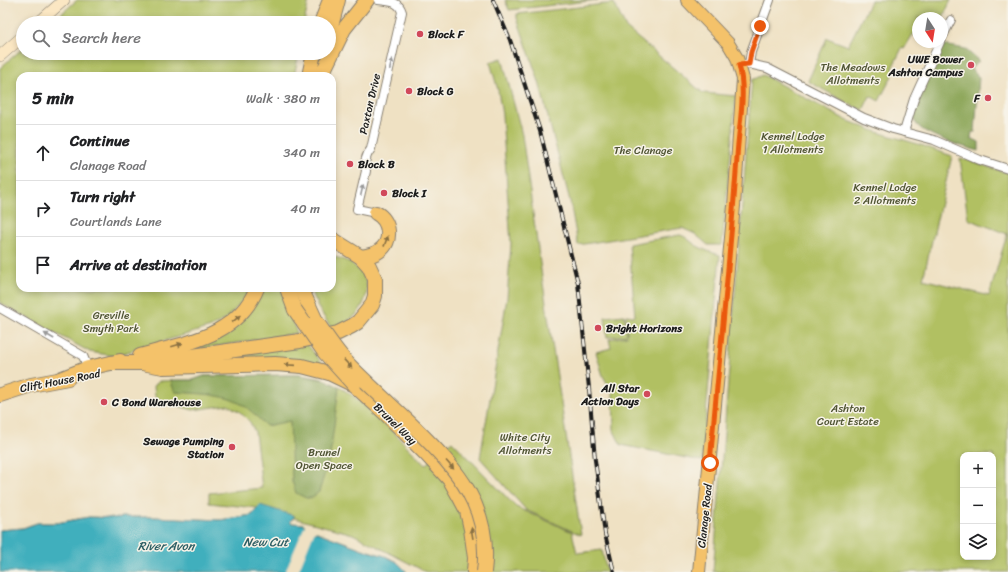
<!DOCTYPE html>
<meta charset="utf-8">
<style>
body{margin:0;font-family:Sriracha,sans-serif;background:#f2f2f2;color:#202124}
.controls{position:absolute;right:12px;bottom:12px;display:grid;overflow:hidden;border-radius:8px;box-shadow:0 2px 6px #0003}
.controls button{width:36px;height:36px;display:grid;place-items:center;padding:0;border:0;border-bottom:1px solid #e0e0e0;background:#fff;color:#202124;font:20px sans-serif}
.compass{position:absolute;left:912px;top:12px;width:36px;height:36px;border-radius:50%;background:#fff;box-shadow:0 2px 6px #0003;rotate:168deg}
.stop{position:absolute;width:12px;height:12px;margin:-9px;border:3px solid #ea580c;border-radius:50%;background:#fff}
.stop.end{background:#ea580c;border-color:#fff;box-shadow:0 1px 4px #0008}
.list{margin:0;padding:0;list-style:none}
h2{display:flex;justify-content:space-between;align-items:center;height:52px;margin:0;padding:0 16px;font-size:17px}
h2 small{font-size:13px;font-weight:400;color:#757577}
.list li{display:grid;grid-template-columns:26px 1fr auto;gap:12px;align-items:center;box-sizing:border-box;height:56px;padding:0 16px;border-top:1px solid #e0e0e0}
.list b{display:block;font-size:15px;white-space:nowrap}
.list p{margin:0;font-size:13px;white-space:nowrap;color:#757577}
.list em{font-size:13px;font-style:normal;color:#757577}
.icon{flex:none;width:22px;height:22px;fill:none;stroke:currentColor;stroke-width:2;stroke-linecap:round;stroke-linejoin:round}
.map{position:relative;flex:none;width:1008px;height:572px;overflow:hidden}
.search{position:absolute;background:#fff;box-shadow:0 2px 6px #0003;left:16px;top:16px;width:320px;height:44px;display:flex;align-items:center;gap:10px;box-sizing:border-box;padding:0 14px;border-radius:22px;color:#757577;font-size:15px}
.panel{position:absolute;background:#fff;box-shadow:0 2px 6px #0003;left:16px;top:72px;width:320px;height:220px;border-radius:12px}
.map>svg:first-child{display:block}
.green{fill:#b1c062;stroke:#666e3f;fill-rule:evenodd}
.forest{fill:#8ca658;stroke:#54613a}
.water{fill:#41afbd;stroke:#2e666c}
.pier{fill:#efe1c3}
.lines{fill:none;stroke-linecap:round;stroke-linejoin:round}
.street-casing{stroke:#867e70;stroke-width:10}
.secondary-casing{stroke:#867e70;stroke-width:12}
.primary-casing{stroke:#867e70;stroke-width:14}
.highway-casing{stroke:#867e70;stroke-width:16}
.street{stroke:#fff;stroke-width:8}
.secondary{stroke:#fbe7c3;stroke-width:11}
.primary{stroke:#f4c26a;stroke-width:12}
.highway{stroke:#f4c26a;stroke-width:14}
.rail-casing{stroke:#1c1c1c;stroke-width:4}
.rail{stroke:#f7f3e8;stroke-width:2.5;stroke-dasharray:8;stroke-linecap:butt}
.highway-bridge-casing{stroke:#867e70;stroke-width:16;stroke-linecap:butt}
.highway-bridge{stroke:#f4c26a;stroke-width:14}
.oneway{fill:#999}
.oneway2{fill:#886f43}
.route{stroke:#ea580c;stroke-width:5}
.poi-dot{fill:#d1495b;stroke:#f7f3e8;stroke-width:1.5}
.labels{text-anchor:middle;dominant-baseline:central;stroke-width:3;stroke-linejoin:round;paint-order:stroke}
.poi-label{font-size:11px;font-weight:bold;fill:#1c1c1c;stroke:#f7f3e8;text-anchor:start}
.park-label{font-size:11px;fill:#505534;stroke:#f7f3e8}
.street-label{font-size:11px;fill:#1c1c1c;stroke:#f7f3e8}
.water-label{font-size:12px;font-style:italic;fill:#2d5e64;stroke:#f7f3e8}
</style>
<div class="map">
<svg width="1008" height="572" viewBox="0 0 1008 572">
<rect width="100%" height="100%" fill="#f7f3e8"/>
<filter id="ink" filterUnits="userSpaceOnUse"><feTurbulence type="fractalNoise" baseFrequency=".025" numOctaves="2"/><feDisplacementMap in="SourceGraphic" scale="8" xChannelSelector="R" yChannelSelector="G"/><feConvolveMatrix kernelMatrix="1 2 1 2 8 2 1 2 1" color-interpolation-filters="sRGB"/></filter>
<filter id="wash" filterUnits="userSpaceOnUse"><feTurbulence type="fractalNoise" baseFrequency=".012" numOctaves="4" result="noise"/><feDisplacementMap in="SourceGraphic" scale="16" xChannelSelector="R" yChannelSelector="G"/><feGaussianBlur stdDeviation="0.9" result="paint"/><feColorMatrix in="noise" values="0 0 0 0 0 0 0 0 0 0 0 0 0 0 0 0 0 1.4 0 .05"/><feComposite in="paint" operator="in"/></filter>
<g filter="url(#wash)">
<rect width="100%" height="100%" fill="#efe1c3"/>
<g class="green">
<path d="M77,0H309L304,23H51Z"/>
<path d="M505,0H598L509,10Z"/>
<path d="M871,0H951L942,19V18H918V36L913,34L904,49L902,48L892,68L895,70L879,101L870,96L863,110L849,104L808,81L827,38L848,46Z"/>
<path d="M614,3L626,28L703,93L736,96L722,245H708L695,234L682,228L578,245L570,201L539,82L517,18V14Z"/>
<path d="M23,48V53H299L294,76H20V288H250L249,292C237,308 229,318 211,327L114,356L90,352L0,303V68Z"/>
<path d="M502,58L522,135L541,270L581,535L526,510L480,458L507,298L511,244L502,115L498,90L490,62Z"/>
<path d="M763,75L846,120L877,132L921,145L952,156L923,279L989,296L1007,234L968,219L960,158L1008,173V572H713L752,80ZM963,455H993V557H963Z"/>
<path d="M680,235C688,237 692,244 699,247C706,251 713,253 720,255L702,461L621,445L614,431L613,393L603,376L596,352L611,348L609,339L627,336V335L607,337L605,317L624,315L627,334L626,315L635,316L629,244Z"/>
<path d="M334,257C357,261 375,281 363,304C361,308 359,312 356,315C349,321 340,325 332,329L317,306V302L313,297L310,288H332V258Z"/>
<path d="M263,288H282L290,315L297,333L193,350L194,347Z"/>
<path d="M307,344L324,366L194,360Z"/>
<path d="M299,375C307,376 316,377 323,379C357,391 400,439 425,465L452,441L516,507L572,532L577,553L602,550L607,572H426L353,534L294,518L290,521L291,523L303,524L314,531L368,551L385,556L397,562L407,572L271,525L0,530L23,528L37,523H57L89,517L115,518L124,517H154L220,520L252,515L258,508L209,503V493L262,488L255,432L250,422L240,412L228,405L193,410L158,400L155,396L154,386L159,381L193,380L204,376Z"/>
</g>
<g class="forest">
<path d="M944,45L965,49L979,61L971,69L979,77L975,132H972L971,138L979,142V151C964,147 922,135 915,122C908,110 937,58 944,45Z"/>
<path d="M299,375L324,380L339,387L330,456L319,492L312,498H306L296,493L292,481L290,421L266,426C259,419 251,410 243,405C223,393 197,394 175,392L172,385V380H193L204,376Z"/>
</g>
<path class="water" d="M260,505L295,516L290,521L291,523L303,524L314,531L368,551L385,556L397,562L407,572H0V530L23,528L37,523H57L89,517L115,518L124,517H154L220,520L252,515Z"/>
<path class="pier" d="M306,523L315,530L298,572H285Z"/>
</g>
<g filter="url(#ink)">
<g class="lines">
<defs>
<g id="street">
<path d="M942,38L951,20"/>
<path d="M749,64L751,52L770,0"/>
<path d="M739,65L749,64L767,68L864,118L893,129L934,140L980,160L1008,169"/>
<path d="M904,132L914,99L940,42"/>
<path d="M376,213L357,209L366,171C364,163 366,155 371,149L402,12C399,1 388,1 378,0"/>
<path d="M0,308L83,356L88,368"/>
</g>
<g id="secondary">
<path d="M38,23L64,0"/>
<path d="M0,56L23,36"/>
</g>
<path id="primary" d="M687,0L728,43L737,58L743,79L734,206L699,572"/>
<g id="highway">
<path d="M321,23L330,0"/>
<path d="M329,34L338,0"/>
<path d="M322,74L344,29L367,0"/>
<path d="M309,76L314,53"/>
<path d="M361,257C367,256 374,255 379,251C393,242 390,220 376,213"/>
<path d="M287,288L295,310"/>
<path d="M301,288L316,321"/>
<path d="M140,356C185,343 237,337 257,288"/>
<path d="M112,363H142L300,341L338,333L352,326L358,322L372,305L375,296V279L369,266L361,257L332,239"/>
<path d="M142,363L163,367L275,364L302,366L329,373L354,385L385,413L426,454L450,480L459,496L467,511L471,529L475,558L474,572"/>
<path d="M60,379L88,368L120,361"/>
<path d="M0,395L31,385L68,378"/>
</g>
</defs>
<use href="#street" class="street-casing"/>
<use href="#secondary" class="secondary-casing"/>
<use href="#primary" class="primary-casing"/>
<use href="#highway" class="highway-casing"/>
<use href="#street" class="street"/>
<use href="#secondary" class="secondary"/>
<use href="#primary" class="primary"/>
<use href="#highway" class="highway"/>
<defs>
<path id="rail" d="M493,0L510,40L540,131L578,283L589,388L595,460L605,534L614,572"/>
</defs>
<use href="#rail" class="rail-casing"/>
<use href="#rail" class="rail"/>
<defs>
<g id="highway-bridge">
<path d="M295,310L325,353L354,385"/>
<path d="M316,321C327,337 337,353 351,367C372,388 394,408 415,428C458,470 492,508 484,572"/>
</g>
</defs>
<use href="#highway-bridge" class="highway-bridge-casing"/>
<use href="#highway-bridge" class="highway-bridge"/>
</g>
<defs><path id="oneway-solid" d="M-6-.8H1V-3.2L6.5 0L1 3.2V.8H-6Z"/></defs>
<g class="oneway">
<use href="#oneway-solid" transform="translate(391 64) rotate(-77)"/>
<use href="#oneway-solid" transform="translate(362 190) rotate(-77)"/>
<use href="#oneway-solid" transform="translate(49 336) rotate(-150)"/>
</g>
<g class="oneway2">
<use href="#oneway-solid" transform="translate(386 241) rotate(-70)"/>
<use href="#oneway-solid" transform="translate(236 319) rotate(-41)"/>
<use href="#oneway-solid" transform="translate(177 345) rotate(-16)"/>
<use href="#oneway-solid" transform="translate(348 364) rotate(47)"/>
<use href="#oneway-solid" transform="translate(290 365) rotate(-176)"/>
<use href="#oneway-solid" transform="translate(450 465) rotate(48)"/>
<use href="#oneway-solid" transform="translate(472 533) rotate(-99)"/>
</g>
</g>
<g class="lines" filter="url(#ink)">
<path class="route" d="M710,463C719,361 730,260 737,158C738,128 747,95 739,65L749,64L751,52L760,26"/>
</g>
<g class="poi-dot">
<circle cx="420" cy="34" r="4"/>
<circle cx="971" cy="65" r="4"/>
<circle cx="409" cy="91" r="4"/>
<circle cx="988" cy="98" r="4"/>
<circle cx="350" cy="164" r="4"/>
<circle cx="384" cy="193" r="4"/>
<circle cx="598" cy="328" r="4"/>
<circle cx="647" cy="394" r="4"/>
<circle cx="104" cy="402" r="4"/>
<circle cx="232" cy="447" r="4"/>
</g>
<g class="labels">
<g class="poi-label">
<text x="428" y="34">Block F</text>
<text x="963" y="59" text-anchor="end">UWE Bower<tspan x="963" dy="13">Ashton Campus</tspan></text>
<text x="417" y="91">Block G</text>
<text x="980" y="98" text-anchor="end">F</text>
<text x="358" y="164">Block B</text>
<text x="392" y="193">Block I</text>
<text x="606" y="328">Bright Horizons</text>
<text x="639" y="388" text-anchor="end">All Star<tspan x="639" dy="13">Action Days</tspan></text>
<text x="112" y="402">C Bond Warehouse</text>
<text x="224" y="441" text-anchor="end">Sewage Pumping<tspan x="224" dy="13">Station</tspan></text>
</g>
<g class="park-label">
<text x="853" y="67">The Meadows<tspan x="853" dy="13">Allotments</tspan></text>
<text x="793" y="136">Kennel Lodge<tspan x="793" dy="13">1 Allotments</tspan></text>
<text x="643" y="150">The Clanage</text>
<text x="885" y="187">Kennel Lodge<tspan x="885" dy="13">2 Allotments</tspan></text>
<text x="111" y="315">Greville<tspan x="111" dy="13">Smyth Park</tspan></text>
<text x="848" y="408">Ashton<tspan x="848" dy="13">Court Estate</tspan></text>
<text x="525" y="437">White City<tspan x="525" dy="13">Allotments</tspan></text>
<text x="324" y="452">Brunel<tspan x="324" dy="13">Open Space</tspan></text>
</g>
<g class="street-label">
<text transform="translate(370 104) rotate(-77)">Paxton Drive</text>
<text transform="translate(60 381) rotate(-11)">Clift House Road</text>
<text transform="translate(395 424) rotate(44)">Brunel Way</text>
<text transform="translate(705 516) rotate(-84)">Clanage Road</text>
</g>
<g class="water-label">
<text x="266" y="542">New Cut</text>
<text x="166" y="546">River Avon</text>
</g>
</g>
</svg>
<div class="controls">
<button>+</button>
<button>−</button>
<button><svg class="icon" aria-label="layers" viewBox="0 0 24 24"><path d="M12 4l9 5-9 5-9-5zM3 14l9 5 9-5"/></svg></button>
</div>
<svg class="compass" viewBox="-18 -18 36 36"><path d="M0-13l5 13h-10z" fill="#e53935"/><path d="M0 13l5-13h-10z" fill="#757577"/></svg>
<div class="stop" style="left:710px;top:463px"></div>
<div class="stop end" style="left:760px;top:26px"></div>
<div class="search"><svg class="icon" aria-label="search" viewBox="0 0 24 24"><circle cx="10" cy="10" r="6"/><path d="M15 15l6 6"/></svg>Search here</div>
<section class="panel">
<h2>5 min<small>Walk · 380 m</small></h2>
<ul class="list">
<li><svg class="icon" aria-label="ahead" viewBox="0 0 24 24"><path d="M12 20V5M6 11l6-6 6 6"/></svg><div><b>Continue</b><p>Clanage Road</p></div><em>340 m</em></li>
<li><svg class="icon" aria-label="right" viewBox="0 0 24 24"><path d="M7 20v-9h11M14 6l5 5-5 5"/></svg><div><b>Turn right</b><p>Courtlands Lane</p></div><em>40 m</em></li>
<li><svg class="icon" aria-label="arrive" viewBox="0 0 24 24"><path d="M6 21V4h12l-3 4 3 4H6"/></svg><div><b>Arrive at destination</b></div></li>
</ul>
</section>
</div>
